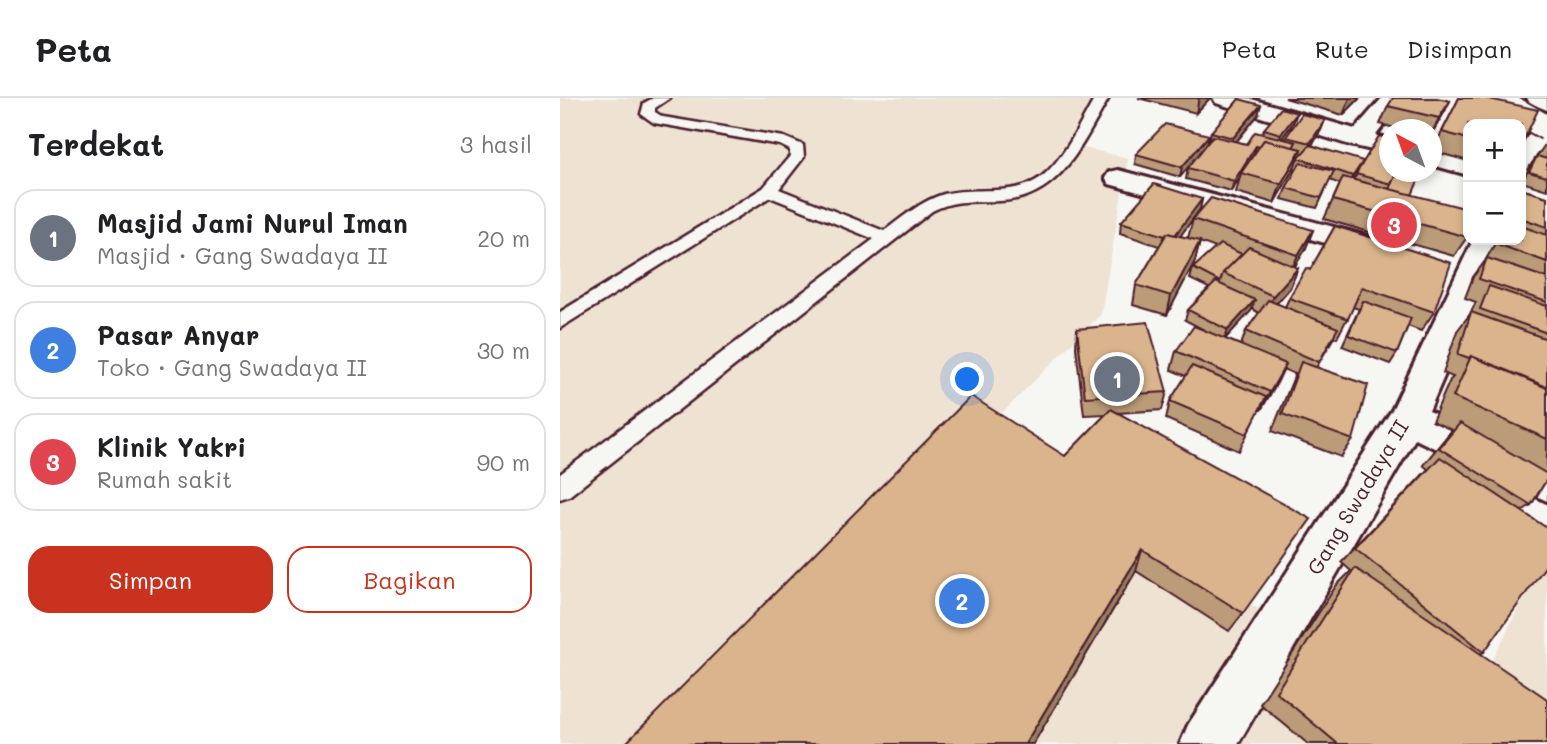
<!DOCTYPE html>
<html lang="id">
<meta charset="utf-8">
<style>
body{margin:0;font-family:Mali,sans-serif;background:#f2f2f2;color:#202124}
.controls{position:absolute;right:21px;top:21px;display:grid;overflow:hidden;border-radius:14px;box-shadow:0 4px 10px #0003}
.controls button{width:63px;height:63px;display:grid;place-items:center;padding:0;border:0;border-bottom:2px solid #e0e0e0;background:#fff;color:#202124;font:35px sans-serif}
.compass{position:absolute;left:819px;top:21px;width:63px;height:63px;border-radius:50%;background:#fff;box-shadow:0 4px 10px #0003;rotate:319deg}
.you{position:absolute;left:408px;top:282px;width:24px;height:24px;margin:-18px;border:5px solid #fff;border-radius:50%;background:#1a73e8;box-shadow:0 0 0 10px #1a73e833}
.badge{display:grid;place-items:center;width:46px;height:46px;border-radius:50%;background:#c8321e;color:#fff;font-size:23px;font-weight:700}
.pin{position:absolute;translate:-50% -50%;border:4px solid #fff;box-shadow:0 2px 7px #0006}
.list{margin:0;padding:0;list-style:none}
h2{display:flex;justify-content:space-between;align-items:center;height:91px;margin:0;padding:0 28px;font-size:30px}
h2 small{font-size:23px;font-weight:400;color:#757577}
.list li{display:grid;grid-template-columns:46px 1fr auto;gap:21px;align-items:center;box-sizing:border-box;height:98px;margin:0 14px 14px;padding:0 14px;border:2px solid #e0e0e0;border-radius:21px}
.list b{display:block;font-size:26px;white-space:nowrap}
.list p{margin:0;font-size:23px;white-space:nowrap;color:#757577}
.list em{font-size:23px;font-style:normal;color:#757577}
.actions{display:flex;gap:14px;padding:21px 28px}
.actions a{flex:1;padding:16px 0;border:2px solid #c8321e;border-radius:21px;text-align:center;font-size:24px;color:#c8321e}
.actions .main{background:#c8321e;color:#fff}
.map{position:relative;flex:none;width:987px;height:646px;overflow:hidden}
header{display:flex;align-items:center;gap:42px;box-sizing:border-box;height:98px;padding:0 35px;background:#fff;border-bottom:2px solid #e0e0e0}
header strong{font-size:33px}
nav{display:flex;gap:38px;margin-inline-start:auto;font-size:24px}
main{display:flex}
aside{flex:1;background:#fff}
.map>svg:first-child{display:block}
.built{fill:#eee2d3}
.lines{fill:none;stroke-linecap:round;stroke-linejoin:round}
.lane-casing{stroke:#4a1f2b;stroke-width:5}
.street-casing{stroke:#4a1f2b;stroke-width:6}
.highway-casing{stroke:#4a1f2b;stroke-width:6}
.lane{fill:#f6f6f2;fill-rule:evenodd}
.street{fill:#f6f6f2;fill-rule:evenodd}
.highway{fill:#f6f6f2;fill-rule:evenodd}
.highway-bridge-casing{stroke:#4a1f2b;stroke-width:28;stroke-linecap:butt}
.highway-bridge{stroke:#f6f6f2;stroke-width:24}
.wall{fill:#bb9b78;stroke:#4a1f2b;stroke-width:2;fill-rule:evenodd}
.shaded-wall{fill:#997e62;stroke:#4a1f2b;stroke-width:2}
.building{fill:#dab48c;stroke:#4a1f2b;stroke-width:2}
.labels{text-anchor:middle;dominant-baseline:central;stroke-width:7;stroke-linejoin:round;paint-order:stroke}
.street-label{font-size:21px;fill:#4a1f2b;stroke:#f6f6f2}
</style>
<header>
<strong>Peta</strong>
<nav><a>Peta</a><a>Rute</a><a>Disimpan</a></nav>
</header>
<main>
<aside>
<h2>Terdekat<small>3 hasil</small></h2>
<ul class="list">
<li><span class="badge" style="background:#6b7280">1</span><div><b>Masjid Jami Nurul Iman</b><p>Masjid · Gang Swadaya II</p></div><em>20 m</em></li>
<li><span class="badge" style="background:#3f7fe0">2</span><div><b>Pasar Anyar</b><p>Toko · Gang Swadaya II</p></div><em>30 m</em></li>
<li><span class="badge" style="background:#e0444e">3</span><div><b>Klinik Yakri</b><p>Rumah sakit</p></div><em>90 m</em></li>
</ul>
<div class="actions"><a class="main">Simpan</a><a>Bagikan</a></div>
</aside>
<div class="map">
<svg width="987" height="646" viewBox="0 0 987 646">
<rect width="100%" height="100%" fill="#f6f6f2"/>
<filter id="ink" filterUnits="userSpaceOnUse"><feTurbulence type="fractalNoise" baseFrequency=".0143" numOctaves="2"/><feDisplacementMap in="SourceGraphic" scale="14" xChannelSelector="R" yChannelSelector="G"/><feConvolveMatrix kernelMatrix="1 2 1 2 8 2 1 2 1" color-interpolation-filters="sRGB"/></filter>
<g filter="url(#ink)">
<path class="built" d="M0,0H539L510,47L568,60L541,216L416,341L707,516L745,468L919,590L987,452V646H0Z"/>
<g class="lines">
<defs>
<path id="lane" d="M93,0H110L95,10V14L103,19L224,39L243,47L244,59L219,91L324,133C343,119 361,103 384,96C420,87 459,102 488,73C508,53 521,24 535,0H549C522,45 501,101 440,103C415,104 395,101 372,113L9,398L0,401V376L314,141L210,99L0,230V214L203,90L230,58V52L220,47L94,25L81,16L84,5Z"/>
<g id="street">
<path d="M653,0H688L795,31L822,0H845L816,37L830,41V56L790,47L656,5Z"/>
<path d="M987,18V46L970,75L961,78V49L979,20Z"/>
<path d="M872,52L908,61V77L872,67Z"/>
<path d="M558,72L831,144L835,151L831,158L820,160L549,86L545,80L549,74Z"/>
<path d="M913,142H943L869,313L987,366V403L855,341L678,646H620L628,627L832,312Z"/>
</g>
<path id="highway" d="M967,0H987V12L970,5Z"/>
</defs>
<use href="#lane" class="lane-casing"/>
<use href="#street" class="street-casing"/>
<use href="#highway" class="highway-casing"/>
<use href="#lane" class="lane"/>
<use href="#street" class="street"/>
<use href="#highway" class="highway"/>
<defs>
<path id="highway-bridge" d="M935,0L987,30"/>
</defs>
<use href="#highway-bridge" class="highway-bridge-casing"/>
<use href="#highway-bridge" class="highway-bridge"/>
</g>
<g class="wall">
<path d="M578,0H650L636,15Z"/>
<path d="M725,0H800L783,17Z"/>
<path d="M899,0L908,26V63L872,53Z"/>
<path d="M828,8L885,13L872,35V32H842L820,26Z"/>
<path d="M737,15L733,25L722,40L726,41V39L765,22L761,32L752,47L852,97L907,139L894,158L764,121L780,86L770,82L757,110L722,101L726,90L736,71L734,70L714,105L676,94L680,79L671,93L626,81L628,70L638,57L620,79L575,66L576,56L649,37L647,46L649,44L651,34L698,17L676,44L687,46L702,36L704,31Z"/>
<path d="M987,44V92L962,84L970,68Z"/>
<path d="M964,92L987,99V381L971,407L962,413L924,554L921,555L987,646H748L700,606L776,488L791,473L781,464L868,371L863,367L892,332L872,323L890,282L893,279L883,275L897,233L910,216L916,204L905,200L913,179L925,163L937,142H961V96Z"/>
<path d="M642,101L640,111L635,118L753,132L745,152L734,169L738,170L730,190L716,206L725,209L729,200L750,172L775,128L874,214L861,233L848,228L837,255L830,266L782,248L799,211L793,209L777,240L774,239L756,270L793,342L781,359L712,333L735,276L723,271L701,312H699L679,353L606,321L610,303L626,278L611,272L616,253L644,232L625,222L628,212L649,190L630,181L633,170L656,150L640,144L635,163L607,217L573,207L576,187L599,148L560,135L561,124ZM633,121L628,140L620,138ZM692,211L699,215L686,233L681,247L665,241Z"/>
<path d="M517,231L607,294L602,312L558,315L683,515L669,533L576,473L473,646H65L505,358L546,316L524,317L516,250Z"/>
</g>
<g class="shaded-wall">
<path d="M639,0H650L636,15Z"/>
<path d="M790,0H800L783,17Z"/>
<path d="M890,3L885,13L872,35L879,20Z"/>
<path d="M701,7L698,17L671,50L673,40Z"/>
<path d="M737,15L733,25L718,46L721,36Z"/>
<path d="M765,22L761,32L746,56L750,45Z"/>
<path d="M649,37L647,47L620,79L622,69Z"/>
<path d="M696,48L694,58L681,75L680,79L671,93L674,83Z"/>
<path d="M741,51L734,70L714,105L721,86Z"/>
<path d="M803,63L799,74L788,88L793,78Z"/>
<path d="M642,101L640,111L610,152L612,141Z"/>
<path d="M753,132L745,152L730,176L738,157Z"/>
<path d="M640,143L635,163L607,217L611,198Z"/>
<path d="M738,170L730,190L705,218L713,198Z"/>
<path d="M695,202L691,213L664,242L668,232Z"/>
<path d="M726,266L717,285L701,312L710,294Z"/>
<path d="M582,452L576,473L473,646H465Z"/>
</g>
<g class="building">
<path d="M833,0H877L890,3L879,20L828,8Z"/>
<path d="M899,0H925L978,12L961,48V26H908V41L882,34Z"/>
<path d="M679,1L701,7L673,40L651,34Z"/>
<path d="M721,10L737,15L721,36L704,31Z"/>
<path d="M742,16L765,22L750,45L726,39Z"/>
<path d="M605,26L649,37L622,69L576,56Z"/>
<path d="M695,34L736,44L733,50L704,42L699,49L696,48L674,83L628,70L653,38L687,46Z"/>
<path d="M819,38L830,41V74H837L831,86L796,76Z"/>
<path d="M704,42L741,51L721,86L681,75Z"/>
<path d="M750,47L803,63L793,78L738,60Z"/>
<path d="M977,58L987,61V79L969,74Z"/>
<path d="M740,65L774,73L761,100L726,90Z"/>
<path d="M837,74H862L852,97L829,91Z"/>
<path d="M783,79L908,111V135L907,139L773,102Z"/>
<path d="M594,86L642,101L615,137L607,135L605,138L561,124Z"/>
<path d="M964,92L987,99V129L961,120V98Z"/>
<path d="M651,100L753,132L738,157L633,121Z"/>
<path d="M775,128L891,165L874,214L802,189L788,221L729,200L746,170L750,172Z"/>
<path d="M961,128L987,137V164L937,146L940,142H961Z"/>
<path d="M607,135L640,143L611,198L576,187Z"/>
<path d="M660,146L682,156L663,175L660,184L633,170Z"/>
<path d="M689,149L738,170L713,198L663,175Z"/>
<path d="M927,160L987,180V204L919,181Z"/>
<path d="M656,184L695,202L668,232L628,212Z"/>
<path d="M929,188L987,208V235L920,211Z"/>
<path d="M708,202L778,230L759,264L686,233Z"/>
<path d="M803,203L851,220L837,255L788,237Z"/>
<path d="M911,214L987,241V289L911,258L909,260L898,256Z"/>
<path d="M588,224L607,294L525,299L517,231Z"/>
<path d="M634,228L726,266L710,294L616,253Z"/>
<path d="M911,258L987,290V341L893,299Z"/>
<path d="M741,264L808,287L793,342L722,316Z"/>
<path d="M632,268L706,299L687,336L610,303Z"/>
<path d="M411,298L505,358L551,311L751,421L683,515L582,452L465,646H65Z"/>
<path d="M900,325L987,376V381L971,407L879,350Z"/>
<path d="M880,359L987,430V466L924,554L795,450Z"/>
<path d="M795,470L987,601V646H778L716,594Z"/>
</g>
</g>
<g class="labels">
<g class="street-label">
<text transform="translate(797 399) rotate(-59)">Gang Swadaya II</text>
</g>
</g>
</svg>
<div class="controls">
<button>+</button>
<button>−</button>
</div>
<svg class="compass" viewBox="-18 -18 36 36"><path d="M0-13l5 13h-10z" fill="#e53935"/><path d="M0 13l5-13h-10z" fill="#757577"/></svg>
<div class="you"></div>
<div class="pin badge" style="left:557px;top:281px;background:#6b7280">1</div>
<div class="pin badge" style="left:402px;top:503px;background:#3f7fe0">2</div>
<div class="pin badge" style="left:834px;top:127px;background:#e0444e">3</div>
</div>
</main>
